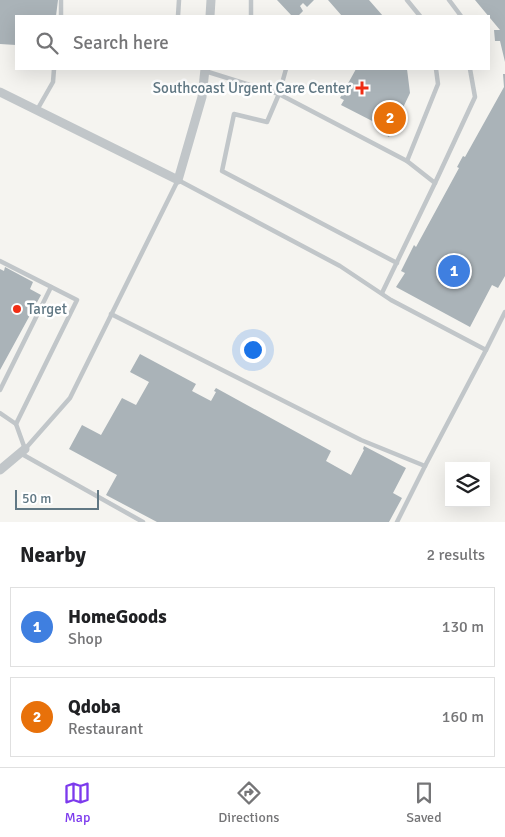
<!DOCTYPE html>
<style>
body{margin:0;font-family:Signika,sans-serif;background:#f6f6f6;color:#202124}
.controls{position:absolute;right:15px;bottom:15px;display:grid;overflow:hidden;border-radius:0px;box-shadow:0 5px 20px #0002}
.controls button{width:45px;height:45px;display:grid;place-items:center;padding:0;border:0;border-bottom:1px solid #e0e0e0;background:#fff;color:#202124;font:25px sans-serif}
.scale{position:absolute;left:15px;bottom:12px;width:84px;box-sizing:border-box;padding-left:5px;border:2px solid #617884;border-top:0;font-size:14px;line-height:18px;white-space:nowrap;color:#617884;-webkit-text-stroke:4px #fff;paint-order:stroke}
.you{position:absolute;left:252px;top:349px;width:18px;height:18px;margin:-12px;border:4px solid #fff;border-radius:50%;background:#1a73e8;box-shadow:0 0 0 8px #1a73e833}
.badge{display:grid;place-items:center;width:32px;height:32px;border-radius:50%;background:#7c3aed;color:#fff;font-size:16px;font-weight:700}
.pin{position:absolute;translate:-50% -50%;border:2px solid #fff;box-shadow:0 1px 5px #0006}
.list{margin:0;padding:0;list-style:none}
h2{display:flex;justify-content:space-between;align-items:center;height:65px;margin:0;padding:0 20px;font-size:21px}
h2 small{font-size:16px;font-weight:400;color:#757577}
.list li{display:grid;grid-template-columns:32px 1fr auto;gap:15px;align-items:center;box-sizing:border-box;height:80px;margin:0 10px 10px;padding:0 10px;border:1px solid #e0e0e0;border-radius:0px}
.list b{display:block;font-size:19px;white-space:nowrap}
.list p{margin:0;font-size:16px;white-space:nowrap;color:#757577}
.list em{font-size:16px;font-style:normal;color:#757577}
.icon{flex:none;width:28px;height:28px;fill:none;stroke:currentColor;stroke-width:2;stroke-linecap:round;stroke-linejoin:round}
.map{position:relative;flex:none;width:505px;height:522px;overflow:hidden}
.search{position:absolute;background:#fff;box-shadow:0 5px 20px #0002;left:15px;right:15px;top:15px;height:55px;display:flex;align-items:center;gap:12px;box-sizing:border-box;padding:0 18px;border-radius:0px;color:#757577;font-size:19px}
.sheet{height:245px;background:#fff}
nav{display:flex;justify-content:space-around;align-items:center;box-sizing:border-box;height:70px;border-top:1px solid #e0e0e0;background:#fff;font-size:14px;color:#757577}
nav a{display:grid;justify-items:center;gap:2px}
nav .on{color:#7c3aed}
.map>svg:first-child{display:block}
.building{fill:#aab3b8}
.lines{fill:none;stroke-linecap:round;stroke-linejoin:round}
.service{stroke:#c1c6c9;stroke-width:4.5}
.minor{stroke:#c1c6c9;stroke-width:9}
.poi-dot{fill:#f12d14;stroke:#fff;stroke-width:2}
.labels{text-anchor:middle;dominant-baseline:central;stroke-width:5;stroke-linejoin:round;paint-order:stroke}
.poi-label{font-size:15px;fill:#617884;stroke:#fff;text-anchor:end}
</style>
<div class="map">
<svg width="505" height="522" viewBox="0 0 505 522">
<rect width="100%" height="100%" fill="#f5f4f0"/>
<g class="building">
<path d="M0,0H58L56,16H16V45L0,44Z"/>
<path d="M277,0H314L307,7L303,3L300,6L303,11L298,16H292Z"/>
<path d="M328,0H369L383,16H342Z"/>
<path d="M475,0H505V62L500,41H495L494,30H500Z"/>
<path d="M356,69H407L410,93L389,137L377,130L380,125L341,105L344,100L340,98Z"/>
<path d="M503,74H505V276L498,288L492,285L470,327L396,287L405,273L401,271L414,245L416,247L459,168L457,167L463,156L465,157L504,87Z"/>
<path d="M5,267L33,282L30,289L41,295L0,370V269L4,271Z"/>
<path d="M140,354L196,384L192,391L211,401L216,392L214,391L216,388L331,451L326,461L351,475L364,450L363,449L364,446L406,468L393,493L402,498L389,522H157L106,495L117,475L69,449L82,425L101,435L122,398L136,405L149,382L130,372Z"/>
</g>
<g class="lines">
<g class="service">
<path d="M61,0V16"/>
<path d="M407,0L420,16"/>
<path d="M449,0L461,16"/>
<path d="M178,16L179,0"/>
<path d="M251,16V0"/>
<path d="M286,69L279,94L267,122L234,114L222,171L397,263"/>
<path d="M205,71L279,94L407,161L435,183L382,293"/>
<path d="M37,110L53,82L54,69"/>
<path d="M407,161L438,84L436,69"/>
<path d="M435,183L475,97L470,69"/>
<path d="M0,261L77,300L16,424L25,449L70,398L178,180L340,266L391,300L486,350L505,312"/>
<path d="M111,314L361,440L425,466L486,350"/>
<path d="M0,390L51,287"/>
<path d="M0,413L16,424"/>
<path d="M20,453L143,522"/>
<path d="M397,522L425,466"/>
</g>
<g class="minor">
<path d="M210,16L211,0"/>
<path d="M0,92L178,180L202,97L205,69"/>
<path d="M0,470L25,449"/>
</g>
</g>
<g class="poi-dot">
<path d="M359.5 80.5h5v5h5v5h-5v5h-5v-5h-5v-5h5z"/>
<circle cx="17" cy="309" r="5"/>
</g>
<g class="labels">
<g class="poi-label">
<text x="351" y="88">Southcoast Urgent Care Center</text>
<text x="27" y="309" text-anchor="start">Target</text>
</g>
</g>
</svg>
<div class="controls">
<button><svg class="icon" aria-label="layers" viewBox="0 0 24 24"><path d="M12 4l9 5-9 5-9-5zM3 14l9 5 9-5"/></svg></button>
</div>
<div class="scale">50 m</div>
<div class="you"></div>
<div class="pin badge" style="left:454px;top:271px;background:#3f7fe0">1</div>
<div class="pin badge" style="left:390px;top:118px;background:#e8710a">2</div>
<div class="search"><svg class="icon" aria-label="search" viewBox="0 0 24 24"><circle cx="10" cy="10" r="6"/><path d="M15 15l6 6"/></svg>Search here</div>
</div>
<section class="sheet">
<h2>Nearby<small>2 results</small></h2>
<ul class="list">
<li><span class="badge" style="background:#3f7fe0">1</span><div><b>HomeGoods</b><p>Shop</p></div><em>130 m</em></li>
<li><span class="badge" style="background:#e8710a">2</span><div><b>Qdoba</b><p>Restaurant</p></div><em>160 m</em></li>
</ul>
</section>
<nav>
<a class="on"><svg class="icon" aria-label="map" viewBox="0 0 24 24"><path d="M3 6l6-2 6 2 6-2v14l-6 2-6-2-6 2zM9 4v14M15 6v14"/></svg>Map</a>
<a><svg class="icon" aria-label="directions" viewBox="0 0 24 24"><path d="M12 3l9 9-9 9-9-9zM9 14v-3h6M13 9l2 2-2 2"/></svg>Directions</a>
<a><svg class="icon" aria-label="saved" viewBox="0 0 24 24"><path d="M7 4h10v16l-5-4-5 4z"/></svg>Saved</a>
</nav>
